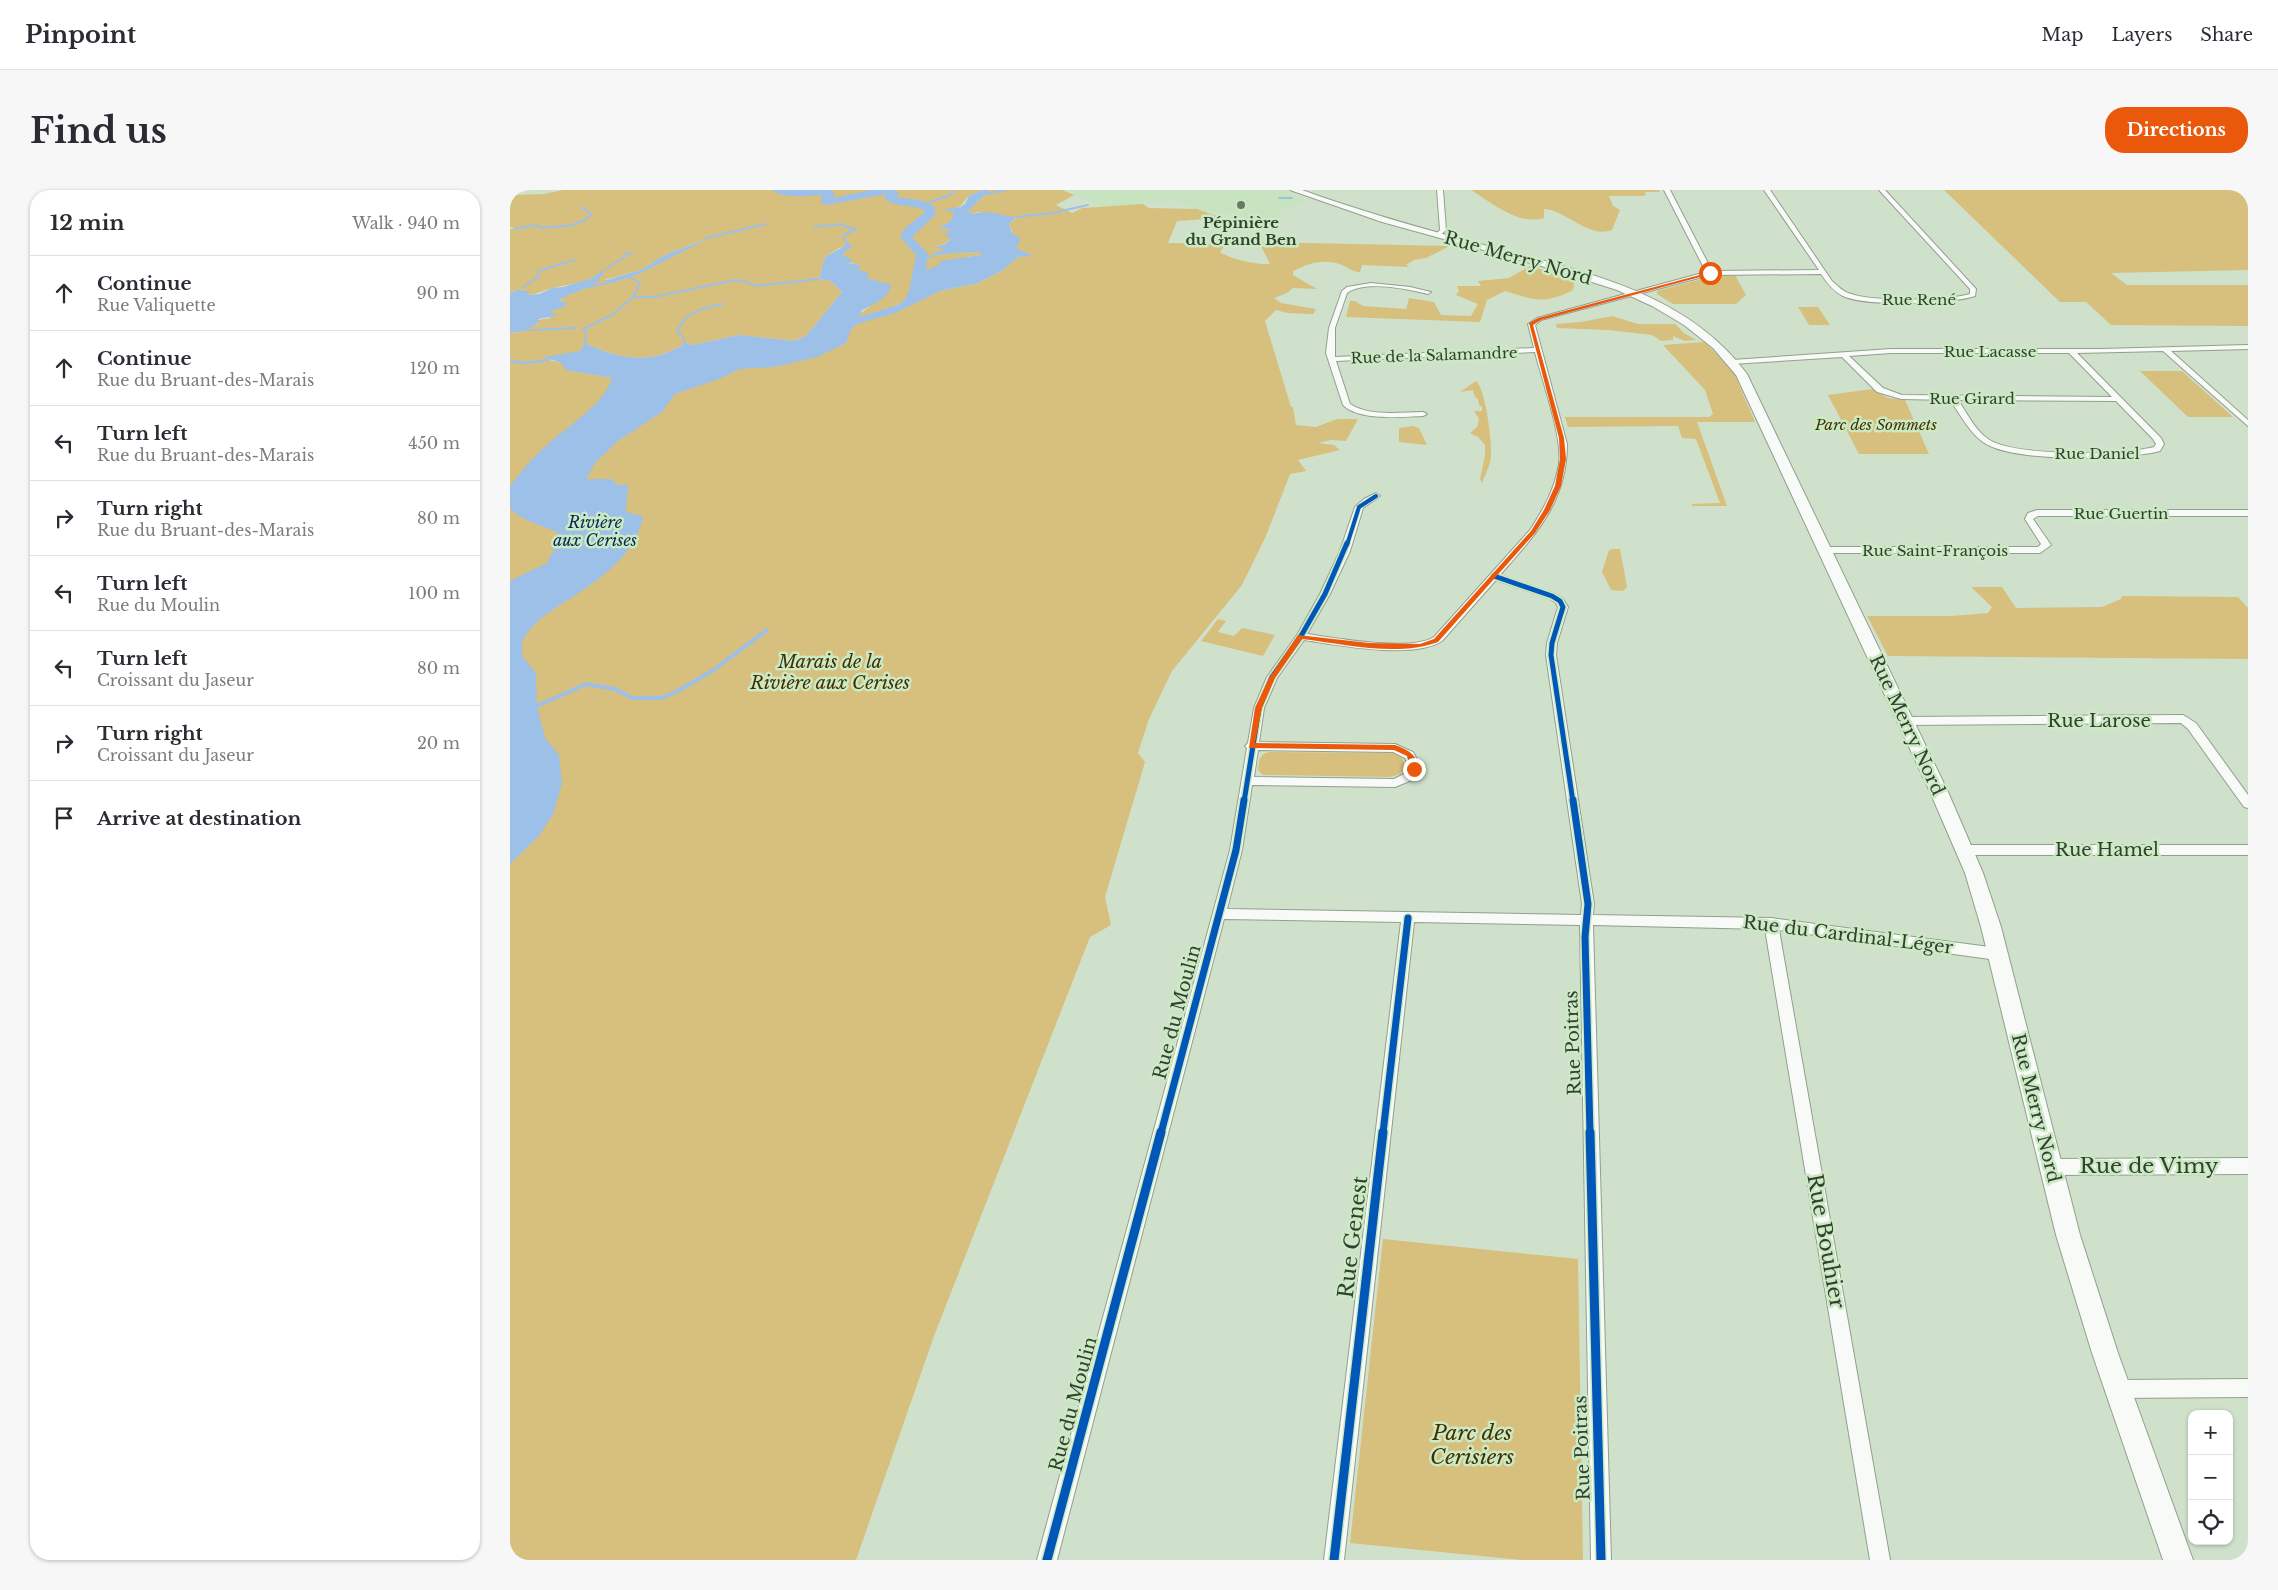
<!DOCTYPE html>
<meta charset="utf-8">
<style>
body{margin:0;font-family:"Libre Baskerville",serif;background:#f7f7f7;color:#2b2b33}
.controls{position:absolute;right:15px;bottom:15px;display:grid;overflow:hidden;border-radius:10px;box-shadow:0 1px 4px #0004}
.controls button{width:45px;height:45px;display:grid;place-items:center;padding:0;border:0;border-bottom:1px solid #e1e1e2;background:#fff;color:#2b2b33;font:25px sans-serif}
.stop{position:absolute;width:15px;height:15px;margin:-11px;border:4px solid #ea580c;border-radius:50%;background:#fff}
.stop.end{background:#ea580c;border-color:#fff;box-shadow:0 1px 5px #0008}
.list{margin:0;padding:0;list-style:none}
h2{display:flex;justify-content:space-between;align-items:center;height:65px;margin:0;padding:0 20px;font-size:21px}
h2 small{font-size:16px;font-weight:400;color:#7c7c81}
.list li{display:grid;grid-template-columns:32px 1fr auto;gap:15px;align-items:center;box-sizing:border-box;height:75px;padding:0 20px;border-top:1px solid #e1e1e2}
.list b{display:block;font-size:19px;white-space:nowrap}
.list p{margin:0;font-size:16px;white-space:nowrap;color:#7c7c81}
.list em{font-size:16px;font-style:normal;color:#7c7c81}
.icon{flex:none;width:28px;height:28px;fill:none;stroke:currentColor;stroke-width:2;stroke-linecap:round;stroke-linejoin:round}
.map{position:relative;flex:none;width:1738px;height:1370px;overflow:hidden;border-radius:20px}
header{display:flex;align-items:center;gap:30px;box-sizing:border-box;height:70px;padding:0 25px;background:#fff;border-bottom:1px solid #e1e1e2}
header strong{font-size:24px}
nav{display:flex;gap:28px;margin-inline-start:auto;font-size:18px}
.intro{display:flex;align-items:center;justify-content:space-between;box-sizing:border-box;height:120px;padding:0 30px}
h1{margin:0;font-size:35px}
.button{padding:12px 22px;border-radius:20px;background:#ea580c;color:#fff;font-size:18px;font-weight:700}
main{display:flex;gap:30px;padding:0 30px}
aside{flex:1;background:#fff;border-radius:20px;box-shadow:0 1px 4px #0004}
.map>svg:first-child{display:block}
.built{fill:#c7e3c0}
.green{fill:#d7bf7d;fill-rule:evenodd}
.water{fill:#9cc0e8}
.lines{fill:none;stroke-linecap:round;stroke-linejoin:round}
.stream-far2{stroke:#9cc0e8;stroke-width:2}
.stream-far1{stroke:#9cc0e8;stroke-width:2.5}
.stream{stroke:#9cc0e8;stroke-width:4}
.river{fill:#9cc0e8;fill-rule:evenodd}
.street-casing{stroke:#929f8e;stroke-width:2}
.secondary-casing{stroke:#929f8e;stroke-width:2}
.street{fill:#f8faf7;fill-rule:evenodd}
.secondary{fill:#f8faf7;fill-rule:evenodd}
.cycleway-far3-casing{stroke:#cbe9c3;stroke-width:5.5}
.cycleway-far2-casing{stroke:#cbe9c3;stroke-width:8}
.cycleway-far1-casing{stroke:#cbe9c3;stroke-width:10}
.cycleway-casing{stroke:#cbe9c3;stroke-width:12}
.cycleway-far3{stroke:#0057b8;stroke-width:4}
.cycleway-far2{stroke:#0057b8;stroke-width:5}
.cycleway-far1{stroke:#0057b8;stroke-width:7}
.cycleway{stroke:#0057b8;stroke-width:9}
.route{fill:#ea580c}
.poi-dot{fill:#6a7866;stroke:#cbe9c3;stroke-width:2}
.labels{text-anchor:middle;dominant-baseline:central;stroke-width:5;stroke-linejoin:round;paint-order:stroke}
.far-poi-label{font-size:15px;font-weight:bold;fill:#333f30;stroke:#cbe9c3}
.far-street-label{font-size:15px;fill:#333f30;stroke:#cbe9c3}
.far-park-label{font-size:15px;font-style:italic;fill:#452f01;stroke:#cbe9c3}
.far-water-label{font-size:16px;font-style:italic;fill:#05275a;stroke:#cbe9c3}
.street-label{font-size:18px;fill:#333f30;stroke:#cbe9c3}
.park-label{font-size:18px;font-style:italic;fill:#452f01;stroke:#cbe9c3}
.near-street-label{font-size:21px;fill:#333f30;stroke:#cbe9c3}
.near-park-label{font-size:21px;font-style:italic;fill:#452f01;stroke:#cbe9c3}
</style>
<header>
<strong>Pinpoint</strong>
<nav><a>Map</a><a>Layers</a><a>Share</a></nav>
</header>
<div class="intro"><h1>Find us</h1><a class="button">Directions</a></div>
<main>
<aside>
<h2>12 min<small>Walk · 940 m</small></h2>
<ul class="list">
<li><svg class="icon" aria-label="ahead" viewBox="0 0 24 24"><path d="M12 20V5M6 11l6-6 6 6"/></svg><div><b>Continue</b><p>Rue Valiquette</p></div><em>90 m</em></li>
<li><svg class="icon" aria-label="ahead" viewBox="0 0 24 24"><path d="M12 20V5M6 11l6-6 6 6"/></svg><div><b>Continue</b><p>Rue du Bruant-des-Marais</p></div><em>120 m</em></li>
<li><svg class="icon" aria-label="left" viewBox="0 0 24 24"><path d="M17 20v-9H6M10 6l-5 5 5 5"/></svg><div><b>Turn left</b><p>Rue du Bruant-des-Marais</p></div><em>450 m</em></li>
<li><svg class="icon" aria-label="right" viewBox="0 0 24 24"><path d="M7 20v-9h11M14 6l5 5-5 5"/></svg><div><b>Turn right</b><p>Rue du Bruant-des-Marais</p></div><em>80 m</em></li>
<li><svg class="icon" aria-label="left" viewBox="0 0 24 24"><path d="M17 20v-9H6M10 6l-5 5 5 5"/></svg><div><b>Turn left</b><p>Rue du Moulin</p></div><em>100 m</em></li>
<li><svg class="icon" aria-label="left" viewBox="0 0 24 24"><path d="M17 20v-9H6M10 6l-5 5 5 5"/></svg><div><b>Turn left</b><p>Croissant du Jaseur</p></div><em>80 m</em></li>
<li><svg class="icon" aria-label="right" viewBox="0 0 24 24"><path d="M7 20v-9h11M14 6l5 5-5 5"/></svg><div><b>Turn right</b><p>Croissant du Jaseur</p></div><em>20 m</em></li>
<li><svg class="icon" aria-label="arrive" viewBox="0 0 24 24"><path d="M6 21V4h12l-3 4 3 4H6"/></svg><div><b>Arrive at destination</b></div></li>
</ul>
</aside>
<div class="map">
<svg width="1738" height="1370" viewBox="0 0 1738 1370">
<rect width="100%" height="100%" fill="#d0e1cb"/>
<path class="built" d="M552,0H770L797,11L771,20V32H733L734,26L687,19L664,11L591,17Z"/>
<g class="green">
<path d="M53,0H473L459,6C450,15 453,18 437,19L444,22V29L430,38L441,40L439,47L441,49L434,54L426,56L437,59L424,63L423,66L444,63L471,62L472,65C447,66 427,80 403,82C400,91 401,100 399,105C393,118 356,125 343,129L363,114L372,93L356,88L357,83L347,80L350,75L337,72L332,64L343,56L329,58L315,67L309,89L321,91L332,102L296,146L283,151L229,145L183,155L175,153C142,176 109,169 75,153L70,161L39,170L51,173L57,180L102,188L224,170L314,143L430,101L468,93L493,80L508,67L521,65L505,58L504,46L499,34L506,28L468,22L461,24L458,21L480,0H552L564,5L546,15L562,23L572,18L633,14L639,18L687,19L712,28L667,31L658,53L709,54L714,57L710,62C720,69 747,75 760,74L749,52L940,56L916,68L904,70L896,75L900,77L852,75L850,82C841,82 840,78 832,75C816,68 798,73 783,81V85L807,99L783,98L777,103L764,108L771,113L806,119L803,124L777,123L766,120L755,131L781,217H783L786,235L806,237L827,229H848L836,251L821,250L808,253L824,255L830,260L788,270L796,281L780,284L756,346L732,395L662,481L639,529L628,563L635,572L595,707L601,735L580,747L424,1146L346,1370H0V143L11,142L13,138L27,134L28,130L40,128L38,123L52,113L49,112L57,105L79,97L86,86C73,94 58,94 43,98C34,100 28,104 17,105L19,101H7L10,98L0,103V39H4L0,36V5L34,4ZM195,49L129,84L108,91L94,90L131,80L155,65Z"/>
<path d="M961,0H1149L1150,2H1135L1136,5L1132,6H1099L1103,16L1110,20L1102,40C1079,49 1054,19 1034,19V28C1008,36 981,12 961,0Z"/>
<path d="M1434,0H1734L1738,3V80L1601,83L1617,95H1738V136L1601,135L1576,112H1550Z"/>
<path d="M1020,76L1065,89L1063,100C1034,115 1024,110 995,101L977,110L970,132L836,127L840,111H845L853,116L896,119L899,108L924,112L931,125L961,126L968,114L946,105L949,101L947,96H971L968,91L999,88Z"/>
<path d="M1225,85L1236,105L1226,114H1163L1147,104V101L1200,87Z"/>
<path d="M1288,117H1308L1320,135H1299Z"/>
<path d="M1102,126L1128,134H1165L1174,143L1186,150L1175,151L1163,146V150L1151,151L1142,145L1098,140L1047,138L1046,134L1071,132Z"/>
<path d="M1195,152L1224,183L1245,232H1187L1217,316H1182V314L1210,313L1186,249L1172,248L1168,236L1058,237L1055,227H1199L1203,224L1195,200L1153,155Z"/>
<path d="M1630,181H1672L1723,227H1678Z"/>
<path d="M966,191C976,200 982,252 981,267C980,276 975,285 972,293L970,289L975,265V255L968,247L960,243L967,237L969,229L964,221H972V217L969,215L968,209L965,207L963,200L950,202Z"/>
<path d="M1362,199L1378,208L1395,210L1419,264H1349L1318,205Z"/>
<path d="M903,236L909,238L917,255L889,252V238Z"/>
<path d="M1102,359H1110L1117,397L1113,401L1101,400L1092,382L1099,360Z"/>
<path d="M1461,397H1492L1506,418L1592,417L1611,409L1612,406L1728,407L1738,418V469L1378,466L1357,426H1441L1478,423L1482,417Z"/>
<path d="M708,429L716,431L708,442L724,446L732,438L765,445L753,466L691,451Z"/>
<path d="M760,562L883,563L892,568L896,577L890,584L880,587L753,585L748,580C749,571 749,563 760,562Z"/>
<path d="M873,1049L1068,1069L1073,1370H1011L840,1353Z"/>
</g>
<g class="water">
<path d="M473,0H480L458,21L461,24C484,19 488,26 506,27L499,34L502,43L511,49L506,58L523,66L508,67L493,80L468,93L430,101L385,123L347,134L341,139L336,153L307,167L286,172L264,177L230,179L209,189L165,204L152,222L108,251L85,273L76,289H102L107,295H118L116,322L133,326C126,365 89,390 58,410C42,420 22,432 13,450C11,455 12,461 12,466L26,483L27,516L35,548L49,565L52,594L43,624L29,646L0,674V391L37,373L49,349L47,342C36,337 4,328 0,317C0,311 0,303 0,296C11,282 22,268 36,256C57,236 93,216 102,188L56,180L51,173L34,167L70,161L75,153C109,169 142,176 175,153L183,155L229,145L284,151L296,146L332,102L321,91L309,89L315,67L338,54L343,56L332,64L343,71L338,73L351,75L347,80L358,82L357,88L381,95C380,108 361,115 351,121L352,124L346,128L388,115L397,108C403,97 397,87 409,78L413,81L429,75L430,71L471,65V62L444,63L423,66L424,63L436,59L424,57L435,54L441,49L435,45L441,40L429,38L441,31L444,22L433,19L450,17L455,14L459,6Z"/>
<path d="M199,48L129,84L108,91H93L131,80L155,65Z"/>
<path d="M97,78C93,82 91,88 88,91C76,101 61,101 49,111L57,113L56,116L39,122L46,124L45,126L28,129L29,131L23,137L15,138L24,140L0,143V103L13,97L8,101H20L17,105L30,104L42,98L53,97L80,89Z"/>
</g>
<g class="lines">
<g class="stream-far2">
<path d="M476,4L496,0"/>
<path d="M769,8H782"/>
<path d="M414,14L440,5L445,0"/>
<path d="M506,27L542,23L578,15"/>
<path d="M304,37L333,34L336,37L346,39L334,45L333,48L338,54L335,57"/>
<path d="M5,39L25,35L31,38L62,35L77,29L81,24L71,17"/>
<path d="M196,48L256,34"/>
<path d="M412,68L423,66"/>
<path d="M97,78L115,67L114,64L123,63"/>
<path d="M120,87L130,93L123,107"/>
<path d="M13,97L28,87L29,81L64,70"/>
<path d="M79,97L105,91"/>
<path d="M24,140L65,138"/>
<path d="M75,153L76,142L73,139L102,125L123,107H144L225,90L237,92L244,96L309,89"/>
<path d="M175,153L173,147L167,142C177,119 191,119 213,114"/>
</g>
<path class="stream-far1" d="M0,171L14,173L39,170"/>
<path class="stream" d="M27,516L76,494L105,499L122,508H151L166,502L202,481L257,440"/>
<path class="river" d="M262,0H321L325,5L323,8L361,0H386L389,4L386,7L410,10L424,16L426,24L424,26L402,47L418,64L413,101L407,112H397L395,109L399,101L406,65L390,47L395,38L414,23V20C402,14 383,18 374,8L377,4L316,15L310,12L313,5C300,6 271,9 262,0Z"/>
<defs>
<g id="street">
<path d="M927,0H933L936,40L928,47L925,45L930,40Z"/>
<path d="M1154,0H1160L1202,81L1309,80L1254,0H1260L1322,91C1328,96 1333,102 1341,104C1365,112 1435,111 1460,104V99L1369,0H1375L1466,99L1465,106C1440,114 1357,117 1333,106C1323,101 1317,93 1311,84L1200,85L1031,130L1025,135L1057,254C1057,312 1026,344 990,385L1045,404L1053,409L1058,417L1047,453L1046,465L1084,714L1083,725L1261,728L1487,758L1492,760L1494,764L1492,768L1487,770L1269,740L1380,1370H1360L1255,739L1083,735L1101,1370H1081L1070,735L904,732L834,1370H814L891,732L714,729L547,1370H527L720,660L737,558L735,556L738,553L744,518L757,487L787,445L810,404L830,361L845,317L854,309L866,303L870,306L853,318L840,361L820,404L797,444C827,448 900,462 924,447L1020,340C1033,320 1045,299 1049,274C1053,247 1032,191 1025,162L826,171L840,214C860,227 891,222 913,222L917,224L913,226C891,227 849,231 833,215L816,163L819,138L832,101L837,97L861,93L900,97L921,102L918,104C898,99 855,90 837,103L825,138V167L1024,158L1018,134L1027,128L1196,82ZM986,390L1039,408L1046,413L1048,417L1037,453L1036,465L1072,714L1071,725L717,719L732,660L742,595L885,597L902,590L910,575L903,562L885,554L749,552L754,518L767,488L794,450C828,455 902,470 932,451ZM748,560L883,562L895,568L898,575L894,584L884,589L744,587Z"/>
<path d="M1738,155V159L1661,161L1738,230V236L1653,161L1567,163L1651,248L1654,254L1650,261C1616,270 1501,273 1473,252C1459,242 1450,224 1440,210L1391,209L1367,202L1332,167L1222,174L1218,172L1222,170L1381,159H1592ZM1381,163H1559L1602,207L1392,205L1373,198L1339,166ZM1448,210L1606,211L1643,249L1646,254L1644,257C1614,265 1503,267 1478,249C1465,240 1457,223 1448,210Z"/>
<path d="M1527,320H1738V326H1528L1523,329L1541,355L1530,363H1313L1308,360L1313,357H1528L1531,354L1515,329L1518,323Z"/>
<path d="M1673,525L1686,533L1738,605V618L1734,617L1678,539L1671,533L1396,535L1391,531L1396,527Z"/>
<path d="M1455,655H1738V665H1455L1449,660Z"/>
<path d="M1738,968V984L1540,985L1535,982L1532,977L1535,972L1540,969Z"/>
<path d="M1738,1189V1207L1608,1208L1602,1205L1599,1199L1602,1193L1608,1190Z"/>
</g>
<path id="secondary" d="M780,0H792C850,21 910,38 970,54C1065,80 1174,99 1237,184L1438,602L1473,683L1491,737L1570,1045L1608,1163L1683,1370H1653L1582,1163L1546,1045L1471,737L1455,683L1420,602L1226,185L1203,158L1174,135L1142,116L1107,100L1035,77L872,32Z"/>
</defs>
<use href="#street" class="street-casing"/>
<use href="#secondary" class="secondary-casing"/>
<use href="#street" class="street"/>
<use href="#secondary" class="secondary"/>
<defs>
<path id="cycleway-far3" d="M837,355L849,317L866,306"/>
<g id="cycleway-far2">
<path d="M984,386L1042,406L1050,411L1053,417L1042,453L1041,465L1063,612"/>
<path d="M734,612L749,518L762,487L791,446L815,404L837,353"/>
</g>
<g id="cycleway-far1">
<path d="M1063,610L1078,714L1075,747L1080,943"/>
<path d="M651,943L726,660L734,610"/>
<path d="M873,943L898,728"/>
</g>
<g id="cycleway">
<path d="M1080,942L1091,1370"/>
<path d="M537,1370L651,942"/>
<path d="M824,1370L873,942"/>
</g>
</defs>
<use href="#cycleway-far3" class="cycleway-far3-casing"/>
<use href="#cycleway-far2" class="cycleway-far2-casing"/>
<use href="#cycleway-far1" class="cycleway-far1-casing"/>
<use href="#cycleway" class="cycleway-casing"/>
<use href="#cycleway-far3" class="cycleway-far3"/>
<use href="#cycleway-far2" class="cycleway-far2"/>
<use href="#cycleway-far1" class="cycleway-far1"/>
<use href="#cycleway" class="cycleway"/>
</g>
<path class="route" d="M1201,82V84L1031,130L1023,135L1054,248L1056,269L1051,296L1040,320L1025,343L928,452C888,467 834,454 792,449L765,488L752,518L745,553L885,555C898,560 910,565 906,581H901L897,566L884,560L739,558L745,518L759,488L788,445L859,453L910,454L924,449L1021,341L1034,320L1045,296L1050,269L1049,248L1019,133L1028,128Z"/>
<circle class="poi-dot" cx="731" cy="15" r="5"/>
<g class="labels">
<g class="far-poi-label">
<text x="731" y="32">Pépinière<tspan x="731" dy="17">du Grand Ben</tspan></text>
</g>
<g class="far-street-label">
<text x="1409" y="109">Rue René</text>
<text x="1480" y="161">Rue Lacasse</text>
<text transform="translate(924 165) rotate(-2)">Rue de la Salamandre</text>
<text x="1462" y="208">Rue Girard</text>
<text x="1587" y="263">Rue Daniel</text>
<text x="1611" y="323">Rue Guertin</text>
<text x="1425" y="360">Rue Saint-François</text>
</g>
<g class="far-park-label">
<text x="1366" y="234">Parc des Sommets</text>
</g>
<g class="far-water-label">
<text x="85" y="332">Rivière<tspan x="85" dy="18">aux Cerises</tspan></text>
</g>
<g class="street-label">
<text transform="translate(1008 68) rotate(16)">Rue Merry Nord</text>
<text x="1589" y="531">Rue Larose</text>
<text transform="translate(1397 535) rotate(65)">Rue Merry Nord</text>
<text x="1597" y="660">Rue Hamel</text>
<text transform="translate(1338 745) rotate(7)">Rue du Cardinal-Léger</text>
<text transform="translate(667 822) rotate(-75)">Rue du Moulin</text>
<text transform="translate(1063 853) rotate(-92)">Rue Poitras</text>
<text transform="translate(1526 918) rotate(76)">Rue Merry Nord</text>
<text transform="translate(563 1214) rotate(-75)">Rue du Moulin</text>
<text transform="translate(1072 1258) rotate(-92)">Rue Poitras</text>
</g>
<g class="park-label">
<text x="320" y="472">Marais de la<tspan x="320" dy="21">Rivière aux Cerises</tspan></text>
</g>
<g class="near-street-label">
<text x="1639" y="976">Rue de Vimy</text>
<text transform="translate(843 1047) rotate(-83)">Rue Genest</text>
<text transform="translate(1316 1051) rotate(80)">Rue Bouhier</text>
</g>
<g class="near-park-label">
<text x="962" y="1243">Parc des<tspan x="962" dy="24">Cerisiers</tspan></text>
</g>
</g>
</svg>
<div class="controls">
<button>+</button>
<button>−</button>
<button><svg class="icon" aria-label="locate" viewBox="0 0 24 24"><circle cx="12" cy="12" r="6"/><path d="M12 2v4M12 18v4M2 12h4M18 12h4"/></svg></button>
</div>
<div class="stop" style="left:1200px;top:83px"></div>
<div class="stop end" style="left:904px;top:579px"></div>
</div>
</main>
